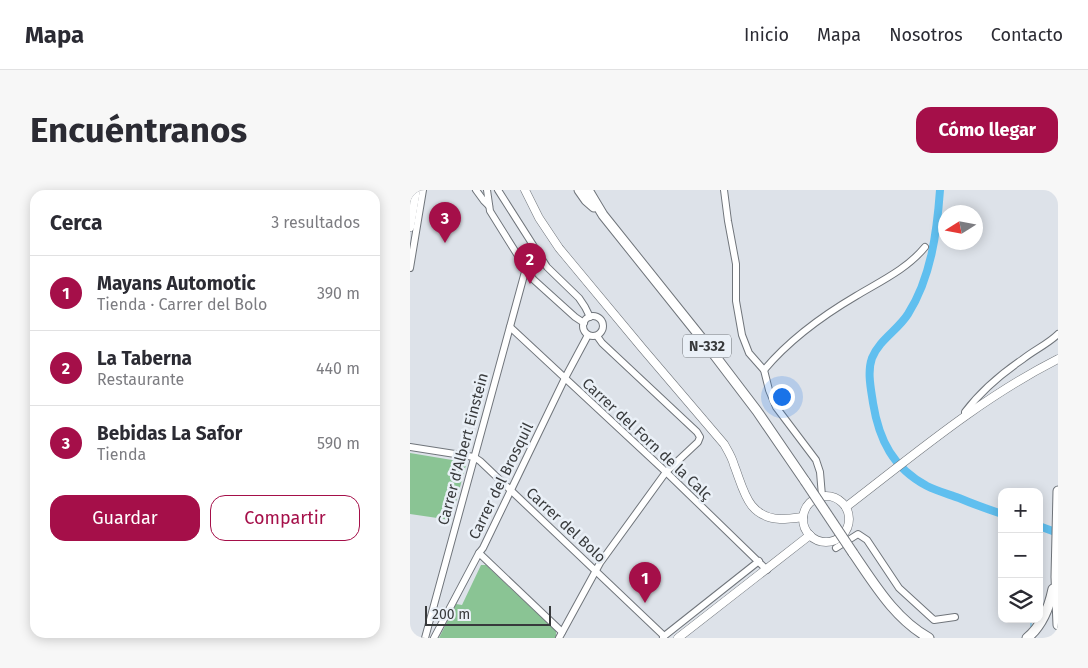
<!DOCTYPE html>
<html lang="es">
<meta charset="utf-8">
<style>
body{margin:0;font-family:"Fira Sans",sans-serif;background:#f7f7f7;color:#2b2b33}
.controls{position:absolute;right:15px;bottom:15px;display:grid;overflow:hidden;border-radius:10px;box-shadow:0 2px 12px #0003}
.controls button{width:45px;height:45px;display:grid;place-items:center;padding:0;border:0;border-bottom:1px solid #e1e1e2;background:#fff;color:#2b2b33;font:25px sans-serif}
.compass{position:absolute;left:528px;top:15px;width:45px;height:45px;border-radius:50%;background:#fff;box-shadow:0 2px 12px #0003;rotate:259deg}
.scale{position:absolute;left:15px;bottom:12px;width:126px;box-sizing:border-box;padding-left:5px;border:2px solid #383a3c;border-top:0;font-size:14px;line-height:18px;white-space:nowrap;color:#383a3c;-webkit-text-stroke:4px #eaf0f7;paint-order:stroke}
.you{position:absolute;left:371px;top:206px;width:18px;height:18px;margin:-12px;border:4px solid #fff;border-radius:50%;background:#1a73e8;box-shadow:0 0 0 8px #1a73e833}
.badge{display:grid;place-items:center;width:32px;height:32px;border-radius:50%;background:#a50f49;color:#fff;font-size:16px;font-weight:700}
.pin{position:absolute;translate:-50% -41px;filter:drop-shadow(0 1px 2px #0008)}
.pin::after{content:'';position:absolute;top:26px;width:18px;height:15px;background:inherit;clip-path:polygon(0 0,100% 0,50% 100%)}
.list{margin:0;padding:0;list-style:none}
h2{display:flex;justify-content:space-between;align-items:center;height:65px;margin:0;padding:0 20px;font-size:21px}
h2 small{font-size:16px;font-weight:400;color:#7c7c81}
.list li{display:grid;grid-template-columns:32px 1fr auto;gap:15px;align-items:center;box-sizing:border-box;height:75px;padding:0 20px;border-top:1px solid #e1e1e2}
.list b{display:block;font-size:19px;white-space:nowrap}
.list p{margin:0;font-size:16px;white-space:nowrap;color:#7c7c81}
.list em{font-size:16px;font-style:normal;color:#7c7c81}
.actions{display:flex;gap:10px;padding:15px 20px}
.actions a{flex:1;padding:11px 0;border:1px solid #a50f49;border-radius:15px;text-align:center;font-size:18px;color:#a50f49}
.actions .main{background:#a50f49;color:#fff}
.icon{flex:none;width:28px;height:28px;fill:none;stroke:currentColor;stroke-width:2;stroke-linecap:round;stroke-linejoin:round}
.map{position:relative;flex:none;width:648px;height:448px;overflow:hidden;border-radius:15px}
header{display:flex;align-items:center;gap:30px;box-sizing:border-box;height:70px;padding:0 25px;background:#fff;border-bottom:1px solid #e1e1e2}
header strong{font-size:24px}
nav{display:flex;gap:28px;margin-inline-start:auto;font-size:18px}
.intro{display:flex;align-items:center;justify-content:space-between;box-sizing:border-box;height:120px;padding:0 30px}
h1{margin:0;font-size:35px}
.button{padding:12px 22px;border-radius:15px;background:#a50f49;color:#fff;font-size:18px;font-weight:700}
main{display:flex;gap:30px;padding:0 30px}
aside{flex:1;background:#fff;border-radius:15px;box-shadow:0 2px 12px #0003}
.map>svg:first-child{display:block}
.green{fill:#8ac494}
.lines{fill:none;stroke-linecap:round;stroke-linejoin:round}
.stream{stroke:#60bfef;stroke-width:1}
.river{stroke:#60bfef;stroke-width:8}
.minor-casing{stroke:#70757b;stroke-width:8}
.major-casing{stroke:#70757b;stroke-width:9}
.highway-casing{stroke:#70757b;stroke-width:11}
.minor{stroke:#fff;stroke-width:6}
.major{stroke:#fff;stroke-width:8}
.highway{stroke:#fff;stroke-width:9}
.highway-bridge-casing{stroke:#70757b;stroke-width:11;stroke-linecap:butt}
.highway-bridge{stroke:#fff;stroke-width:9}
.labels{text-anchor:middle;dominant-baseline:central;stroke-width:5;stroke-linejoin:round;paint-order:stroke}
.shield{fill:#eaf0f7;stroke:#6d7174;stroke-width:1}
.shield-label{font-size:14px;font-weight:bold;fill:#383a3c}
.street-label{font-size:15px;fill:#383a3c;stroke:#eaf0f7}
</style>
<header>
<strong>Mapa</strong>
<nav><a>Inicio</a><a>Mapa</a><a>Nosotros</a><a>Contacto</a></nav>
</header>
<div class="intro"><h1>Encuéntranos</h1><a class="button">Cómo llegar</a></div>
<main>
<aside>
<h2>Cerca<small>3 resultados</small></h2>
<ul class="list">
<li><span class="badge">1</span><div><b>Mayans Automotic</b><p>Tienda · Carrer del Bolo</p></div><em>390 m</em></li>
<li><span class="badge">2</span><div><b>La Taberna</b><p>Restaurante</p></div><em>440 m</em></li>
<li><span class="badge">3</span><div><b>Bebidas La Safor</b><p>Tienda</p></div><em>590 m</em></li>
</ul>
<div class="actions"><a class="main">Guardar</a><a>Compartir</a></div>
</aside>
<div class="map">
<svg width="648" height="448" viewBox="0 0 648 448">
<rect width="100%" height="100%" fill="#dde2e9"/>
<g class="green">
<path d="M0,263L54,272L56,275L41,330L0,324Z"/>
<path d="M71,375H76L146,441V446L145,448H29L46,414L52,415Z"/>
</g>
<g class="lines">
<g class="stream">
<path d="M591,324L592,325"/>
<path d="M621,429V437"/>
</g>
<g class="river">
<path d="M530,0C527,42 521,88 498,124C488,140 469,150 462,168C457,182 461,199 463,213C469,250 483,278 517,296C527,301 538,304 549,308C563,314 577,319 592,324"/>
<path d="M629,336L648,343"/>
</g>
<defs>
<g id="minor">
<path d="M66,0L74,11L79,16"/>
<path d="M77,0L80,21L120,85L124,90L165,127L174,133"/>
<path d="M88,0L137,77L169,108L175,117L180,127"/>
<path d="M314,0L318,31L326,74V111L332,145L339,163L354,180L359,200L366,217L406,270L410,282L412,306"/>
<path d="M0,78L13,0"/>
<circle cx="183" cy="136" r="10"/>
<path d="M100,137L256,282L357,380"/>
<path d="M354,180C380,149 412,126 446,106C471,91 497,79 515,57"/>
<path d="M555,226V222C571,201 591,184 613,169C624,160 638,154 648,144"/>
<path d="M0,257L64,267L70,271L254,446"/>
<path d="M426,358L448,344L457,350L489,398L524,430L545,427"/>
<path d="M69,363L152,442"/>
<path d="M253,447L349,371"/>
<path d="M15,448L116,78"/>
<path d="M24,448L69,363L73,358L155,188L178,145"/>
<path d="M149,448L190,373L256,282L288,252L290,247L287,242L192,153L187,146"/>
</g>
<g id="major">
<path d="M115,0L129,28L149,58L233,159L314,254C318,261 322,267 324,275C334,300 337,327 370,329C378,329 386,328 393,327"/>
<path d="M0,37L6,0"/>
<circle cx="416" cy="329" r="23"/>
<path d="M436,317C505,264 571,208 648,169"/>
<path d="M268,448L400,345"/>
</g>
<g id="highway">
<path d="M169,0L176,10L184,17"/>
<path d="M178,0L193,25L293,150L347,221L395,291"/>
<path d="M648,301L646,387L648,435"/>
<path d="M443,363C465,395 485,429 519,448"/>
<path d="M617,448C632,436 639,418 643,399"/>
</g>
</defs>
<use href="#minor" class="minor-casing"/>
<use href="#major" class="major-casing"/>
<use href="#highway" class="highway-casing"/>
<use href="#minor" class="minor"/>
<use href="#major" class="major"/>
<use href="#highway" class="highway"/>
<defs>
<path id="highway-bridge" d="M395,291L443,363"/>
</defs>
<use href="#highway-bridge" class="highway-bridge-casing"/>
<use href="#highway-bridge" class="highway-bridge"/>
</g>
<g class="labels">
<rect class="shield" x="273" y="144.5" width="48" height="23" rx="4"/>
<g class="shield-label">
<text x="297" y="156">N-332</text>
</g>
<g class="street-label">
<text transform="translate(237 249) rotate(43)">Carrer del Forn de la Calç</text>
<text transform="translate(53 259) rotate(-75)">Carrer d'Albert Einstein</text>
<text transform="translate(91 291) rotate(-64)">Carrer del Brosquil</text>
<text transform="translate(156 335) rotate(43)">Carrer del Bolo</text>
</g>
</g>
</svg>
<div class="controls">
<button>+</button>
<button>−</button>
<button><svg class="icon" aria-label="layers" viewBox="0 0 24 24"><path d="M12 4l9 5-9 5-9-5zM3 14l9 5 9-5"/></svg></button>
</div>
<svg class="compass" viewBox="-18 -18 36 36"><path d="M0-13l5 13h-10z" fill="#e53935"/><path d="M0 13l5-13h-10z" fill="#7c7c81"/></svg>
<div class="scale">200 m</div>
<div class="you"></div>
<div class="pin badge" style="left:235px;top:413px">1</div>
<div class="pin badge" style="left:120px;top:94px">2</div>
<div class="pin badge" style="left:35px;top:53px">3</div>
</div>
</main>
